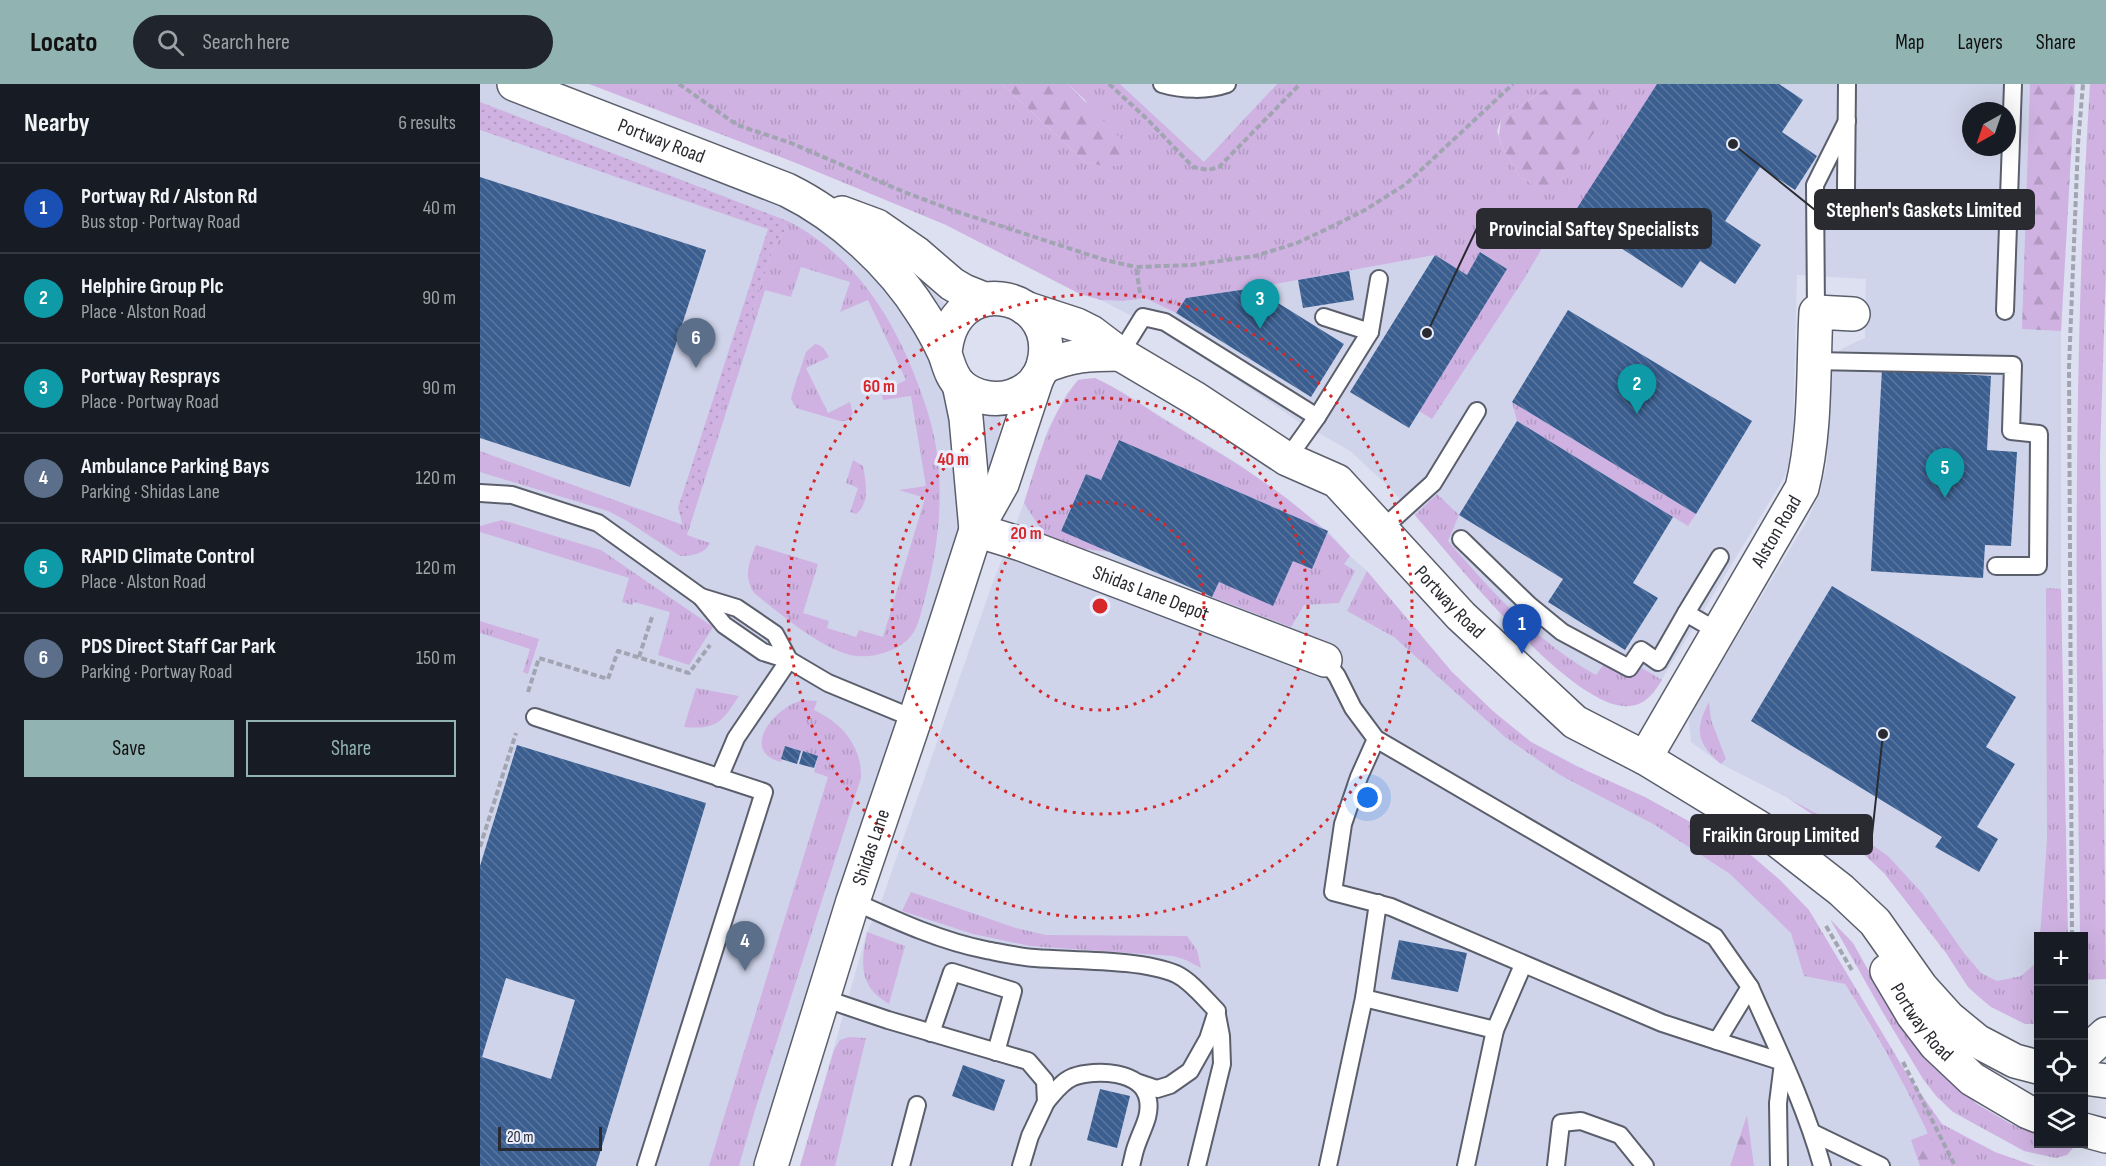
<!DOCTYPE html>
<meta charset="utf-8">
<style>
body{margin:0;font-family:"Sofia Sans Condensed",sans-serif;background:#20242c;color:#f1f3f6}
.controls{position:absolute;right:18px;bottom:18px;display:grid;overflow:hidden;border-radius:0px;box-shadow:0 6px 24px #0002}
.controls button{width:54px;height:54px;display:grid;place-items:center;padding:0;border:0;border-bottom:2px solid #363941;background:#171b24;color:#f1f3f6;font:30px sans-serif}
.compass{position:absolute;left:1482px;top:18px;width:54px;height:54px;border-radius:50%;background:#171b24;box-shadow:0 6px 24px #0002;rotate:220deg}
.scale{position:absolute;left:18px;bottom:15px;width:104px;box-sizing:border-box;padding-left:6px;border:3px solid #2a2b31;border-top:0;font-size:16px;line-height:21px;white-space:nowrap;color:#2a2b31;-webkit-text-stroke:4px #e9edfd;paint-order:stroke}
.you{position:absolute;left:888px;top:714px;width:21px;height:21px;margin:-15px;border:4px solid #fff;border-radius:50%;background:#1a73e8;box-shadow:0 0 0 9px #1a73e833}
.badge{display:grid;place-items:center;width:39px;height:39px;border-radius:50%;background:#91b3b1;color:#fff;font-size:20px;font-weight:700}
.pin{position:absolute;translate:-50% -50px;filter:drop-shadow(0 2px 3px #0008)}
.pin::after{content:'';position:absolute;top:32px;width:21px;height:18px;background:inherit;clip-path:polygon(0 0,100% 0,50% 100%)}
.list{margin:0;padding:0;list-style:none}
h2{display:flex;justify-content:space-between;align-items:center;height:78px;margin:0;padding:0 24px;font-size:26px}
h2 small{font-size:20px;font-weight:400;color:#9ea1a6}
.list li{display:grid;grid-template-columns:39px 1fr auto;gap:18px;align-items:center;box-sizing:border-box;height:90px;padding:0 24px;border-top:2px solid #363941}
.list b{display:block;font-size:22px;white-space:nowrap}
.list p{margin:0;font-size:20px;white-space:nowrap;color:#9ea1a6}
.list em{font-size:20px;font-style:normal;color:#9ea1a6}
.actions{display:flex;gap:12px;padding:18px 24px}
.actions a{flex:1;padding:14px 0;border:2px solid #91b3b1;border-radius:0px;text-align:center;font-size:21px;color:#91b3b1}
.actions .main{background:#91b3b1;color:#111}
.icon{flex:none;width:33px;height:33px;fill:none;stroke:currentColor;stroke-width:2;stroke-linecap:round;stroke-linejoin:round}
.map{position:relative;flex:none;width:1626px;height:1082px;overflow:hidden}
header{display:flex;align-items:center;gap:36px;box-sizing:border-box;height:84px;padding:0 30px;background:#91b3b1;color:#111}
header strong{font-size:28px}
nav{display:flex;gap:33px;margin-inline-start:auto;font-size:21px}
.search{width:420px;height:54px;background:#20242c;display:flex;align-items:center;gap:15px;box-sizing:border-box;padding:0 21px;border-radius:33px;color:#9ea1a6;font-size:22px}
main{display:flex}
aside{flex:1;background:#171b24}
.map>svg:first-child{display:block}
.built{fill:#cfd4ea;fill-rule:evenodd}
.grass{fill:url(#grass-tufts);fill-rule:evenodd}
.forest{fill:url(#forest-firs)}
.park{fill:url(#park-dots)}
.building{fill:url(#building-back-hatch);fill-rule:evenodd}
.lines{fill:none;stroke-linecap:round;stroke-linejoin:round}
.service-casing{stroke:#5b5f6c;stroke-width:20}
.minor-casing{stroke:#5b5f6c;stroke-width:36}
.tertiary-casing{stroke:#5b5f6c;stroke-width:36}
.path{stroke:#a1a4b1;stroke-width:4;stroke-dasharray:6 3;stroke-linecap:butt}
.service{stroke:#fff;stroke-width:16}
.minor{stroke:#fff;stroke-width:33}
.tertiary{stroke:#fff;stroke-width:33}
.ring{fill:none;stroke:#d62828;stroke-width:3;stroke-dasharray:3 6}
.labels{text-anchor:middle;dominant-baseline:central;stroke-width:6;stroke-linejoin:round;paint-order:stroke}
.street-label{font-size:20px;fill:#2a2b31;stroke:#e9edfd}
.centre{fill:#d62828;stroke:#e9edfd;stroke-width:3}
.ring-label{font-size:18px;text-anchor:middle;font-weight:bold;fill:#d62828;stroke:#e9edfd;stroke-width:6;stroke-linejoin:round;paint-order:stroke}
.leader{fill:none;stroke:#2a2b31;stroke-width:2}
.callout-dot{fill:#2a2b31;stroke:#e9edfd;stroke-width:2}
.callout{fill:#2a2b31;stroke:#2a2b31;stroke-width:2}
.callout-label{font-size:21px;text-anchor:middle;font-weight:bold;fill:#fff}
</style>
<header>
<strong>Locato</strong>
<div class="search"><svg class="icon" aria-label="search" viewBox="0 0 24 24"><circle cx="10" cy="10" r="6"/><path d="M15 15l6 6"/></svg>Search here</div>
<nav><a>Map</a><a>Layers</a><a>Share</a></nav>
</header>
<main>
<aside>
<h2>Nearby<small>6 results</small></h2>
<ul class="list">
<li><span class="badge" style="background:#1a4fb4">1</span><div><b>Portway Rd / Alston Rd</b><p>Bus stop · Portway Road</p></div><em>40 m</em></li>
<li><span class="badge" style="background:#0f9aa8">2</span><div><b>Helphire Group Plc</b><p>Place · Alston Road</p></div><em>90 m</em></li>
<li><span class="badge" style="background:#0f9aa8">3</span><div><b>Portway Resprays</b><p>Place · Portway Road</p></div><em>90 m</em></li>
<li><span class="badge" style="background:#5c6f8a">4</span><div><b>Ambulance Parking Bays</b><p>Parking · Shidas Lane</p></div><em>120 m</em></li>
<li><span class="badge" style="background:#0f9aa8">5</span><div><b>RAPID Climate Control</b><p>Place · Alston Road</p></div><em>120 m</em></li>
<li><span class="badge" style="background:#5c6f8a">6</span><div><b>PDS Direct Staff Car Park</b><p>Parking · Portway Road</p></div><em>150 m</em></li>
</ul>
<div class="actions"><a class="main">Save</a><a>Share</a></div>
</aside>
<div class="map">
<svg width="1626" height="1082" viewBox="0 0 1626 1082">
<defs>
<pattern id="grass-tufts" width="24" height="20" patternUnits="userSpaceOnUse" patternTransform="scale(1.5)"><rect width="24" height="20" fill="#cfb2e2"/><path d="M3 7l-1-3M5 7V3M7 7l1-3M15 17l-1-3M17 17v-4M19 17l1-3" fill="none" stroke="#b299c2"/></pattern>
<pattern id="forest-firs" width="22" height="20" patternUnits="userSpaceOnUse" patternTransform="scale(1.5)"><rect width="22" height="20" fill="#cfb2e2"/><path d="M5 1l3.5 6h-7zM16 11l3.5 6h-7z" fill="#b299c2"/></pattern>
<pattern id="park-dots" width="8" height="8" patternUnits="userSpaceOnUse" patternTransform="scale(1.5)"><rect width="8" height="8" fill="#cfb2e2"/><path d="M2 2h.1M6 6h.1" fill="none" stroke="#b299c2" stroke-width="1.8" stroke-linecap="round"/></pattern>
<pattern id="building-back-hatch" width="6" height="6" patternUnits="userSpaceOnUse" patternTransform="scale(1.5)"><rect width="6" height="6" fill="#3a5e90"/><path d="M-1 5l2 2M0 0l6 6M5-1l2 2" fill="none" stroke="#5b769c"/></pattern>
</defs>
<rect width="100%" height="100%" fill="#dce0f0"/>
<g class="built">
<path d="M0,0H34L417,173L477,232L465,270L521,315L520,343L513,379L291,1082H0Z"/>
<path d="M640,0H797L724,79Z"/>
<path d="M1177,0H1595L1581,247V505L1577,852H1558V920L1509,910L1404,789L1363,751L1308,714L1241,680L1211,658L1209,637L1216,621L1327,437L1340,408L1347,379L1352,283L1357,269L1363,264L1385,254L1386,195L1317,191L1313,340L1309,379L1304,394L1173,610L1162,619L1145,622L1129,618L1110,608L1056,566L908,402L870,367L816,336L738,283L673,243L621,216L643,217L665,214L696,229L706,214L774,204L955,171L1000,168L1027,185L1075,142L1083,147ZM1491,27H1527V63H1491Z"/>
<path d="M615,294L648,312L760,381L848,447L870,472L887,487L972,588L1014,628L1051,658L1237,753L1365,900L1425,1001L1449,1049L1462,1082H320L387,848L400,821L513,498L544,419L568,345L586,311L598,296Z"/>
</g>
<g class="grass">
<path d="M109,0H522L605,78L623,82H639L605,16L588,0H640L724,78L797,0H1177L1083,148L1075,142L1044,195L952,335L939,327L1026,185L1001,168L987,191L955,171L774,204L706,214L696,229L665,214L643,217L621,216L600,210L466,141L316,79ZM1067,4L1123,35L1069,109L1040,93L1023,65L1017,47L1021,35Z"/>
<path d="M1610,0H1626V185L1620,372L1626,895L1604,896V852H1600C1596,568 1592,284 1610,0Z"/>
<path d="M310,138C383,177 423,250 447,326C467,386 461,455 445,514C441,527 439,542 431,552C420,566 395,574 377,572C346,569 299,529 274,509C263,493 269,478 276,461L338,480L323,529L349,537L347,544L376,553L379,546L403,553L445,414L419,406L446,402L431,312L403,316L401,308L426,296L388,216L360,228L370,198L321,183L311,213L285,206L207,451L230,459C225,470 211,472 200,472L147,437L128,427L0,388V367L203,441L292,167Z"/>
<path d="M335,260C343,261 345,266 349,273L326,284L348,329L370,318L373,330L366,337H360L316,324L311,315L312,310L326,268Z"/>
<path d="M615,294C642,306 665,324 690,339C753,377 820,416 870,472L864,480L875,487L859,519L824,521L811,543L732,513L739,498L793,521L813,477L848,447L639,356L621,396L606,390L581,446L630,468L571,461L544,419C558,375 569,332 598,296Z"/>
<path d="M1032,318L1216,430L1208,442L1037,337Z"/>
<path d="M373,376L383,382C386,397 390,420 376,430L370,428L378,404L366,399Z"/>
<path d="M957,410L979,431L968,457C1013,509 1056,557 1116,591L1124,580L1148,593L1162,584L1182,596C1173,610 1163,624 1143,622C1084,616 975,477 935,431Z"/>
<path d="M22,436L121,466L233,543L209,581L178,571L190,528L154,518L152,521L142,518L149,494L0,448V442Z"/>
<path d="M887,487L972,588L1014,628L1051,658L1096,682L1165,713L1272,772L1300,796L1329,826L1425,987L1462,1040L1515,1068L1555,1082H1462C1436,1018 1402,959 1365,900L1324,892L1311,849L1250,790L1175,741L1080,691L1025,653L914,553L867,527Z"/>
<path d="M1566,504L1581,505L1588,852H1560L1567,756Z"/>
<path d="M0,537L59,555L48,590L43,588L50,565L0,549Z"/>
<path d="M216,604L259,612C242,638 237,646 204,643Z"/>
<path d="M324,616L337,617L334,626C362,639 382,662 381,694L275,1026L259,1082H229L348,693L334,688L338,672L305,662L301,678C258,667 296,621 324,616Z"/>
<path d="M1229,618L1231,636L1246,675L1241,680C1217,659 1214,646 1229,618Z"/>
<path d="M1308,714L1388,758L1408,772L1442,809L1484,869L1501,889L1517,897L1541,892L1555,880L1558,863V940H1545L1511,923L1499,913L1488,903L1466,869L1404,789L1363,751Z"/>
<path d="M431,808L536,844L566,851L707,852L717,866L721,884L706,876L693,872L550,862L493,850L422,827Z"/>
<path d="M1350,835L1373,859L1387,884L1438,961L1456,984L1497,1020L1531,1040L1558,1051V1060H1581L1593,1064L1587,1071L1576,1074L1544,1067L1473,1028L1457,1013L1443,995L1402,927Z"/>
<path d="M387,848L425,862L409,920C378,902 381,880 387,848Z"/>
<path d="M369,953L386,954L355,1082H320L354,966L360,956Z"/>
</g>
<g class="forest">
<path d="M522,0H588L642,56L649,70L639,82H623L605,78Z"/>
<path d="M1550,0H1595L1581,247L1542,245Z"/>
<path d="M1067,4L1107,5L1123,24L1124,35L1069,110L1040,93L1023,65L1019,52L1021,35Z"/>
<path d="M1267,1031L1274,1082H1250Z"/>
<path d="M1449,1049L1462,1082H1440L1431,1056Z"/>
</g>
<path class="park" d="M0,18L310,138L292,167L203,442L198,424L288,145L0,46Z"/>
<g class="building">
<path d="M1177,0H1299L1323,16L1302,48L1337,72L1315,106L1280,83L1245,137L1281,161L1255,200L1220,177L1202,204L1092,132Z"/>
<path d="M0,93L226,166L150,403L0,354Z"/>
<path d="M1000,168L1027,185L929,344L870,308L955,171L987,191Z"/>
<path d="M869,187L874,216L823,224L818,196Z"/>
<path d="M774,204L864,260L831,313L696,229L706,214Z"/>
<path d="M1088,226L1272,337L1216,430L1032,318Z"/>
<path d="M1402,285L1511,292L1507,366L1537,368L1531,462L1505,461L1503,494L1391,487Z"/>
<path d="M1037,337L1193,433L1153,499L1178,514L1145,566L1068,518L1083,495L979,431Z"/>
<path d="M639,356L848,447L832,485L813,477L793,522L739,498L732,513L581,447L606,390L621,396Z"/>
<path d="M1352,502L1536,613L1506,663L1535,680L1497,743L1518,755L1499,788L1455,763L1462,753L1271,637Z"/>
<path d="M37,661L226,719L116,1082H0V782ZM26,894L95,916L71,995L2,973Z"/>
<path d="M305,662L321,667L317,680L301,675Z"/>
<path d="M323,667L338,672L334,684L319,680Z"/>
<path d="M919,856L987,869L978,908L911,895Z"/>
<path d="M483,981L525,996L514,1027L472,1012Z"/>
<path d="M620,1005L650,1012L637,1064L607,1056Z"/>
</g>
<g class="lines">
<defs>
<g id="service">
<path d="M682,0C702,6 727,7 747,0"/>
<path d="M1366,106L1367,0"/>
<path d="M1525,227L1533,0"/>
<path d="M1336,228L1335,101L1367,37"/>
<path d="M844,233L890,248"/>
<path d="M640,270L663,233L685,238L837,333L807,375"/>
<path d="M1334,277L1533,281L1531,347L1559,350L1558,482H1516"/>
<path d="M837,333L890,248L899,195"/>
<path d="M0,409L32,411L118,439L221,513L244,541L283,568L309,576L348,599L435,635"/>
<path d="M901,446L953,399L997,327"/>
<path d="M981,455L1049,521L1082,548L1149,584L1161,566L1178,578L1206,529L1237,547"/>
<path d="M221,513L257,524L295,550L309,576"/>
<path d="M1206,529L1240,473"/>
<path d="M845,576L857,592L873,624L896,655L1235,853L1270,903L1237,957L1182,939L911,823L853,808L863,740L879,693L896,655"/>
<path d="M55,633L284,708L166,1082"/>
<path d="M239,694L256,654L309,576"/>
<path d="M373,817C415,836 460,857 506,866C522,869 539,873 555,874C595,877 661,875 696,890C711,897 725,915 737,927L728,955L710,987L690,1001L677,1005L659,999"/>
<path d="M1270,903C1296,962 1325,1020 1342,1082"/>
<path d="M343,914L408,936L548,977L565,997L566,1018C574,1009 581,998 593,993C615,985 663,986 668,1016C671,1032 662,1045 657,1060C654,1067 653,1075 651,1082"/>
<path d="M884,914L898,819"/>
<path d="M1015,946L1043,881"/>
<path d="M451,949L472,888L533,907L516,968"/>
<path d="M1237,957L1303,978"/>
<path d="M1333,1049L1401,1082"/>
<path d="M421,1082L437,1021"/>
<path d="M541,1082L550,1052L566,1018"/>
<path d="M717,1082L742,980L741,952L737,931"/>
<path d="M848,1082L884,914L1015,946L986,1082"/>
<path d="M1076,1082L1081,1039L1101,1037L1140,1051L1165,1082"/>
<path d="M1299,1082L1298,1019L1303,979"/>
</g>
<g id="minor">
<path id="s1" d="M496,446L541,460L845,576"/>
<path id="s2" d="M1165,674L1322,404C1336,348 1333,286 1336,228L1373,230"/>
</g>
<g id="tertiary">
<path id="s3" d="M34,0L307,106C360,132 412,180 443,230C451,242 459,257 465,270C469,281 471,293 481,302C510,326 559,315 565,273C575,206 471,186 465,270"/>
<path d="M362,129L397,142L436,169L472,200L484,207L504,215"/>
<path id="s4" d="M545,224L597,241L611,248L640,270L716,315L807,375L857,397L981,532L1095,638L1165,674L1288,749L1361,806L1395,838L1441,903L1469,934L1497,957L1535,977L1558,983"/>
<path d="M563,283C591,271 609,270 640,270"/>
<path d="M479,300L486,334L496,446"/>
<path id="s5" d="M1407,887L1433,931L1456,961L1492,995L1548,1028L1558,1032"/>
<path d="M1604,970L1626,950"/>
<path d="M1604,994L1626,997"/>
<path d="M1604,1046L1626,1052"/>
<path id="s6" d="M291,1082L373,817L435,635L496,446L522,400L557,294"/>
</g>
</defs>
<use href="#service" class="service-casing"/>
<use href="#minor" class="minor-casing"/>
<use href="#tertiary" class="tertiary-casing"/>
<g class="path">
<path d="M199,0L257,41L311,59L424,108L472,126L625,176L656,183"/>
<path d="M629,0L666,34L713,83L728,86L739,83L820,0"/>
<path d="M660,209L656,183L712,181L775,172L817,159L849,144L885,126L926,100L1033,0"/>
<path d="M159,573L173,530"/>
<path d="M48,608L59,574L128,595L138,567L209,589L230,561"/>
<path d="M0,763L36,649"/>
<path d="M1346,842L1373,888"/>
<path d="M1592,852L1589,283L1598,60L1603,0"/>
<path d="M1423,978L1475,1082"/>
</g>
<use href="#service" class="service"/>
<use href="#minor" class="minor"/>
<use href="#tertiary" class="tertiary"/>
</g>
<g class="ring">
<circle cx="620" cy="522" r="104"/>
<circle cx="620" cy="522" r="208"/>
<circle cx="620" cy="522" r="312"/>
</g>
<g class="labels">
<g class="street-label">
<text stroke="none"><textPath href="#s3" startOffset="158">Portway Road</textPath></text>
<text stroke="none"><textPath href="#s2" startOffset="262">Alston Road</textPath></text>
<text stroke="none"><textPath href="#s1" startOffset="186">Shidas Lane Depot</textPath></text>
<text stroke="none"><textPath href="#s4" startOffset="524">Portway Road</textPath></text>
<text stroke="none"><textPath href="#s6" startOffset="334">Shidas Lane</textPath></text>
<text stroke="none"><textPath href="#s5" startOffset="62">Portway Road</textPath></text>
</g>
</g>
<circle cx="620" cy="522" r="9" class="centre"/>
<g class="ring-label">
<text x="399" y="308">60 m</text>
<text x="473" y="381">40 m</text>
<text x="546" y="455">20 m</text>
</g>
<path class="leader" d="M1253 60L1335 126M947 249L997 144M1403 650L1392 751"/>
<g class="callout-dot">
<circle cx="1253" cy="60" r="6"/>
<circle cx="947" cy="249" r="6"/>
<circle cx="1403" cy="650" r="6"/>
</g>
<g class="callout">
<rect x="1335" y="106" width="219" height="39" rx="6"/>
<rect x="997" y="125" width="234" height="39" rx="6"/>
<rect x="1211" y="731" width="181" height="39" rx="6"/>
</g>
<g class="callout-label">
<text x="1444" y="133">Stephen's Gaskets Limited</text>
<text x="1114" y="152">Provincial Saftey Specialists</text>
<text x="1301" y="758">Fraikin Group Limited</text>
</g>
</svg>
<div class="controls">
<button>+</button>
<button>−</button>
<button><svg class="icon" aria-label="locate" viewBox="0 0 24 24"><circle cx="12" cy="12" r="6"/><path d="M12 2v4M12 18v4M2 12h4M18 12h4"/></svg></button>
<button><svg class="icon" aria-label="layers" viewBox="0 0 24 24"><path d="M12 4l9 5-9 5-9-5zM3 14l9 5 9-5"/></svg></button>
</div>
<svg class="compass" viewBox="-18 -18 36 36"><path d="M0-13l5 13h-10z" fill="#e53935"/><path d="M0 13l5-13h-10z" fill="#9ea1a6"/></svg>
<div class="scale">20 m</div>
<div class="you"></div>
<div class="pin badge" style="left:1042px;top:570px;background:#1a4fb4">1</div>
<div class="pin badge" style="left:1157px;top:330px;background:#0f9aa8">2</div>
<div class="pin badge" style="left:780px;top:245px;background:#0f9aa8">3</div>
<div class="pin badge" style="left:265px;top:887px;background:#5c6f8a">4</div>
<div class="pin badge" style="left:1465px;top:414px;background:#0f9aa8">5</div>
<div class="pin badge" style="left:216px;top:284px;background:#5c6f8a">6</div>
</div>
</main>
